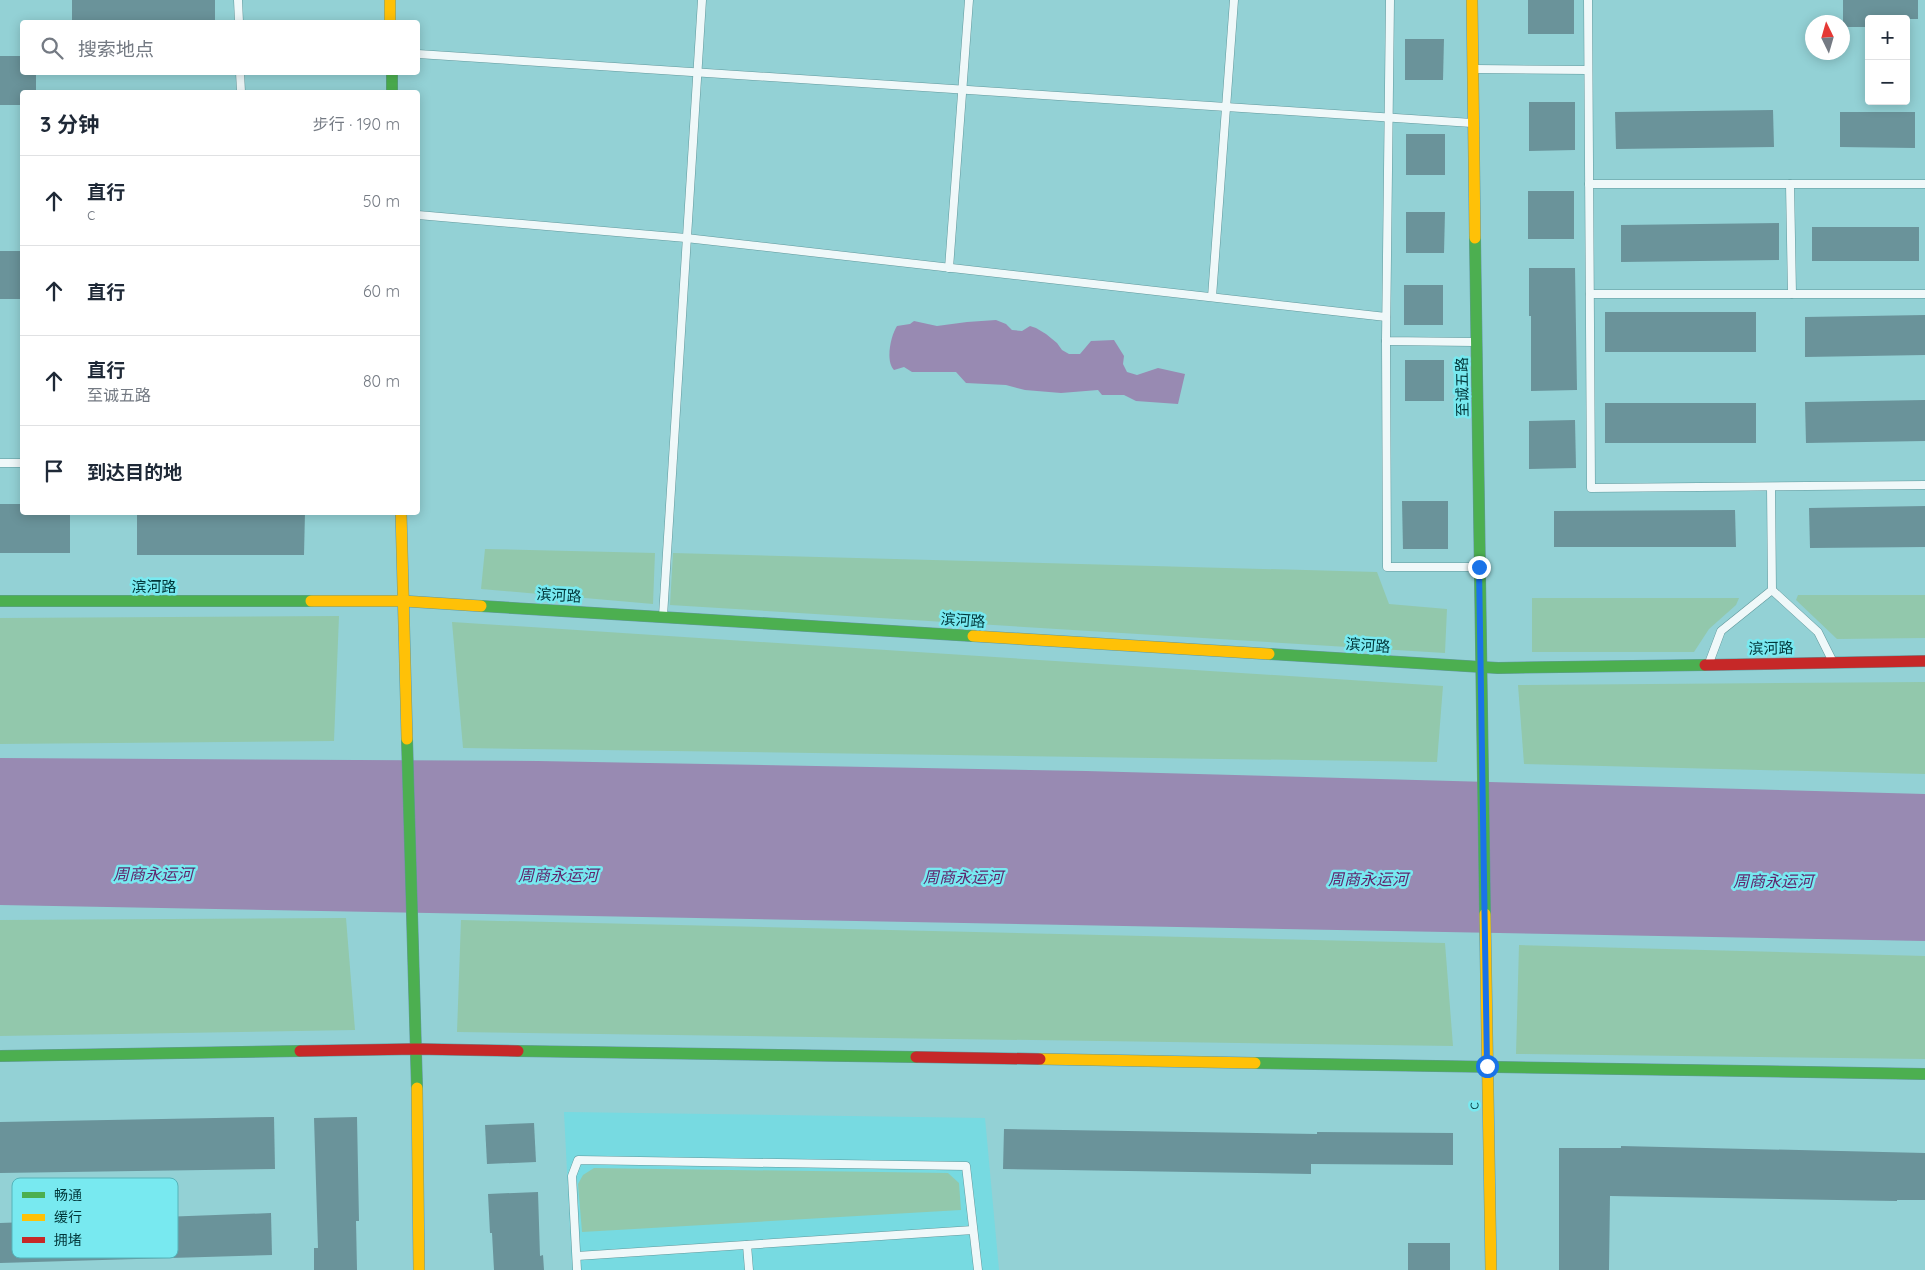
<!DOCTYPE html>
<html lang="zh">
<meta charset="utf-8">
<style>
body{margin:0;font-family:Quicksand,"Noto Sans SC",sans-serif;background:#f2f2f3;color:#1f2937}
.controls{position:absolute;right:15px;top:15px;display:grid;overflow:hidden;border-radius:5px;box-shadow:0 2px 12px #0003}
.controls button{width:45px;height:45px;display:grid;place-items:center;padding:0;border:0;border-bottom:1px solid #e0e1e3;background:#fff;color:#1f2937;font:25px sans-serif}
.compass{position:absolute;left:1805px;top:15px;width:45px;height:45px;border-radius:50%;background:#fff;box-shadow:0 2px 12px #0003;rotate:355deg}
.stop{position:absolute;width:15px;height:15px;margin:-11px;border:4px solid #1a73e8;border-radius:50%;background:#fff}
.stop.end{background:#1a73e8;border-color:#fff;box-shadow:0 1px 5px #0008}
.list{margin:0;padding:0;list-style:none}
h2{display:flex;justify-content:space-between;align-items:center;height:65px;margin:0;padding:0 20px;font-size:21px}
h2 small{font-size:16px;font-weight:400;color:#747a83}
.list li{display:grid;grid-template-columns:32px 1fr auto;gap:15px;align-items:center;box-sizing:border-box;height:90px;padding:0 20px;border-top:1px solid #e0e1e3}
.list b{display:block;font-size:19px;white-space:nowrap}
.list p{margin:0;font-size:16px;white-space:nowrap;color:#747a83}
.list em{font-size:16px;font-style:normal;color:#747a83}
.icon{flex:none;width:28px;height:28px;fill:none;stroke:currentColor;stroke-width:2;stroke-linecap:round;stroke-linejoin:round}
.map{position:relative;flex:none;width:1925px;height:1270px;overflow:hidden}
.search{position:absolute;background:#fff;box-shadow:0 2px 12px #0003;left:20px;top:20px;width:400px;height:55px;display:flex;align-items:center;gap:12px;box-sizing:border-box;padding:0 18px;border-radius:5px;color:#747a83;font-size:19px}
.panel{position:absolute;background:#fff;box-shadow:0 2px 12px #0003;left:20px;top:90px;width:400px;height:425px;border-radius:5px}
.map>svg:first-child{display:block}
.built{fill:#77dae1}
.green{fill:#92c8ac}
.water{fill:#988ab2}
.building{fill:#6a939a}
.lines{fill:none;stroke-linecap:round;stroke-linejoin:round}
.lane-casing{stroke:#60989c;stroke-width:9}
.fast-casing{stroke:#60989c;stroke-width:12}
.slow-casing{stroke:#60989c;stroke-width:12}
.jam-casing{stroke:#60989c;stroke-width:12}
.lane{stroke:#eff8f9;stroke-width:8}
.fast{stroke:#4caf50;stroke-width:11}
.slow{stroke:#ffc107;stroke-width:11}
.jam{stroke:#c62828;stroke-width:11}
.route{stroke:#1a73e8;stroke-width:6}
.labels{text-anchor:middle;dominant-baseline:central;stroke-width:5;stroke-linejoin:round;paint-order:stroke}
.street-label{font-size:15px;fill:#003639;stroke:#78e9f0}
.water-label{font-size:16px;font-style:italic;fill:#60266c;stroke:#78e9f0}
.key{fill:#78e9f0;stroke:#54b3b9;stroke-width:1}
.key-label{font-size:14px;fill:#003639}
</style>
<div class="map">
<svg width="1925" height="1270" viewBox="0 0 1925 1270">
<rect width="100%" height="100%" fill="#93d1d5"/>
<path class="built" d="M564,1112L985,1118L999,1270H572Z"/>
<g class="green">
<path d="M485,549L655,553L653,604L481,589Z"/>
<path d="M673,553L1377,572L1389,604L1447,609L1445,653L670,605Z"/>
<path d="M1798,595H1925V638L1837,639L1796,600Z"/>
<path d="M1532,598H1739L1736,605L1709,629L1694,652H1532Z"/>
<path d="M339,616L334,741L0,744V618Z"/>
<path d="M452,622L1443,686L1437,762L463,748Z"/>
<path d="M1925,682V774L1524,764L1518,685Z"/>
<path d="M346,918L355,1030L0,1036V920Z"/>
<path d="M461,920L1445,943L1453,1046L457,1032Z"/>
<path d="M1519,945L1925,956V1059L1516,1054Z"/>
<path d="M594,1168L948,1173L959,1183L961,1210L582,1232L578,1184L583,1175Z"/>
</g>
<g class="water">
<path d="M996,320L1006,324L1012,330L1022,331L1030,326L1036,328L1046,334L1057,343L1062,350L1069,354H1080L1091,341L1114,340L1124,356L1123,364L1127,372L1137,375L1158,368L1185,374L1178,404L1136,401L1124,395H1102L1098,390L1061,393L1025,390L1006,385L966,383L956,372H912L904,367L894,370C885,361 891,335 897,326L910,324L914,321L937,326L967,322Z"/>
<path d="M0,758L538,761L1086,771L1925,794V941L0,905Z"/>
</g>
<g class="building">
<rect x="72" y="0" width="143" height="22"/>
<rect x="1528" y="0" width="46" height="34"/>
<path d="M1843,0H1918V19H1869V27H1843Z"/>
<path d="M1405,39H1444L1443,80H1405Z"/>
<path d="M0,56H22V72H36V92H22V105H0Z"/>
<path d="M1529,102H1575V150L1529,151Z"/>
<path d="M1773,110L1774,147L1616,149L1615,112Z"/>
<path d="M1840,112H1915V148L1840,147Z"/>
<rect x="1406" y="134" width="39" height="41"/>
<rect x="1528" y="191" width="46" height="48"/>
<path d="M1406,212H1445L1444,253H1406Z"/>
<path d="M1779,223V260L1621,262V225Z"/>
<rect x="1812" y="227" width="107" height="34"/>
<rect x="0" y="251" width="22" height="48"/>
<path d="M1529,268H1575L1577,390L1531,391V316H1529Z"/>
<rect x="1404" y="285" width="39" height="40"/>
<rect x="1605" y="312" width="151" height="40"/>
<path d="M1925,315V355L1805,357V317Z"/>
<rect x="1405" y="360" width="39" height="41"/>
<path d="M1925,400V441L1806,443L1805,402Z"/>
<rect x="1605" y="403" width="151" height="40"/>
<path d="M1575,420L1576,468L1529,469V421Z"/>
<path d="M1402,501H1448V549H1403Z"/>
<path d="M0,504H22V512H70V553H0Z"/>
<path d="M1925,506V547L1810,548L1809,508Z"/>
<path d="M1735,510L1736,547H1554V511Z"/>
<path d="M137,512H305L304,555H137Z"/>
<path d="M274,1117L275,1169L0,1173V1122Z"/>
<path d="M357,1117L359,1221H356L357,1270H314V1248H318L314,1118Z"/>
<path d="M534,1123L536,1162L487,1164L485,1125Z"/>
<path d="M1004,1129L1317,1134V1132L1453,1133V1165L1311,1164V1174L1003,1169Z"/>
<path d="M1621,1146L1925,1153V1200H1897V1201L1610,1196L1609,1270H1559V1148H1621Z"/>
<path d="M538,1192L540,1256L543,1255L544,1270H494L492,1233H490L488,1194Z"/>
<path d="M271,1213L272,1255L0,1263V1223Z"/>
<rect x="1408" y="1243" width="42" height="27"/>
</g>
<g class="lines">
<defs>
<g id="lane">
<path d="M238,0L239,22"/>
<path d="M1390,0L1386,341L1474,342"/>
<path d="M1588,0L1591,488L1925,485"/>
<path d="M418,54L1472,123"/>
<path d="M1475,69L1588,70"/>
<path d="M240,72L241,92"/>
<path d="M1589,184H1925"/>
<path d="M1790,184L1792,294"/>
<path d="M418,215L686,238L1386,317"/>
<path d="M949,268L969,0"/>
<path d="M1590,294H1925"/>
<path d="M1212,297L1234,0"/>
<path d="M1386,341L1387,567H1476"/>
<path d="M0,463H22"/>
<path d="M1772,590L1818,632L1832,660"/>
<path d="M663,616L702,0"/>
<path d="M1709,663L1721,631L1772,590L1771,487"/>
<path d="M747,1245L749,1270"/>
<path d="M577,1256L973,1230"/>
<path d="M577,1270L572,1176L578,1160L966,1166L978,1270"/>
</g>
<g id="fast">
<path d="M392,72V92"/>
<path d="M1475,238L1485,914"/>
<path d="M0,601H311"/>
<path d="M481,606L973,636"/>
<path d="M1269,654L1498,668L1705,665"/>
<path d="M407,739L417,1088"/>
<path d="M518,1051L916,1057"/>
<path d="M0,1056L300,1051"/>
<path d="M1255,1063L1925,1074"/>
</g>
<g id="slow">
<path d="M390,0V22"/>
<path d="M1472,0L1475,238"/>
<path d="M401,512L407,739"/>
<path d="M311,601H403L481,606"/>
<path d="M973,636L1269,654"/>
<path d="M1485,914L1491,1270"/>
<path d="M1040,1059L1255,1063"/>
<path d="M417,1088L419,1270"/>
</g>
<g id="jam">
<path d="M1705,665L1925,661"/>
<path d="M300,1051L416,1049L518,1051"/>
<path d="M916,1057L1040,1059"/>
</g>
</defs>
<use href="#lane" class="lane-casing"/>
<use href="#fast" class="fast-casing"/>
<use href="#slow" class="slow-casing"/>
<use href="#jam" class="jam-casing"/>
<use href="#lane" class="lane"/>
<use href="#fast" class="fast"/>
<use href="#slow" class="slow"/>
<use href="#jam" class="jam"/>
</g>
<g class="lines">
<path class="route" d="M1479,567L1487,1066"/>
</g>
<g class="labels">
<g class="street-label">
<text transform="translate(1462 387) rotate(-91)">至诚五路</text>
<text x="154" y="586">滨河路</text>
<text transform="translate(559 595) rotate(3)">滨河路</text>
<text transform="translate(963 620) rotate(4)">滨河路</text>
<text transform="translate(1368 645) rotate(4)">滨河路</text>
<text transform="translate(1771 648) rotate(-1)">滨河路</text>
<text transform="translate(1473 1106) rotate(-91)">c</text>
</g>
<g class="water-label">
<text x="153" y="874">周商永运河</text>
<text x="558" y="875">周商永运河</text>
<text x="963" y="877">周商永运河</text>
<text x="1368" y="879">周商永运河</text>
<text x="1773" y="881">周商永运河</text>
</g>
</g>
<rect x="12" y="1178" width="166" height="80" rx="8" class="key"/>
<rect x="22" y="1192" width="23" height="6" fill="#4caf50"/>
<rect x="22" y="1214" width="23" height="7" fill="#ffc107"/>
<rect x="22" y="1237" width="23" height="6" fill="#c62828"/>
<g class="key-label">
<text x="54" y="1200">畅通</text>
<text x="54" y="1222">缓行</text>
<text x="54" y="1245">拥堵</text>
</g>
</svg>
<div class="controls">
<button>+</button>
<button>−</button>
</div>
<svg class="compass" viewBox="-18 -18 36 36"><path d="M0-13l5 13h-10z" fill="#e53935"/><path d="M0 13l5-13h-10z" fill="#747a83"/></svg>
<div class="stop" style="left:1487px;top:1066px"></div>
<div class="stop end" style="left:1479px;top:567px"></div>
<div class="search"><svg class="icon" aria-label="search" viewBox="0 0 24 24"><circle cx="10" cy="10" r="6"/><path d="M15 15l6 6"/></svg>搜索地点</div>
<section class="panel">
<h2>3 分钟<small>步行 · 190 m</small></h2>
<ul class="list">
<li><svg class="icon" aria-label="ahead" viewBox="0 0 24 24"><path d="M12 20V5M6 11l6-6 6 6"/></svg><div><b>直行</b><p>c</p></div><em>50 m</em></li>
<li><svg class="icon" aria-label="ahead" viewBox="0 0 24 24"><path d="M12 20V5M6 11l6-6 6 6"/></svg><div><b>直行</b></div><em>60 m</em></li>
<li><svg class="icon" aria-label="ahead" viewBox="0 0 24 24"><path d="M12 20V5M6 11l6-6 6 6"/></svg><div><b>直行</b><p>至诚五路</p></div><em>80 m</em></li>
<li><svg class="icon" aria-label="arrive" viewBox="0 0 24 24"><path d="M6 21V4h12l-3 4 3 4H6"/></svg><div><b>到达目的地</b></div></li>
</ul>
</section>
</div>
